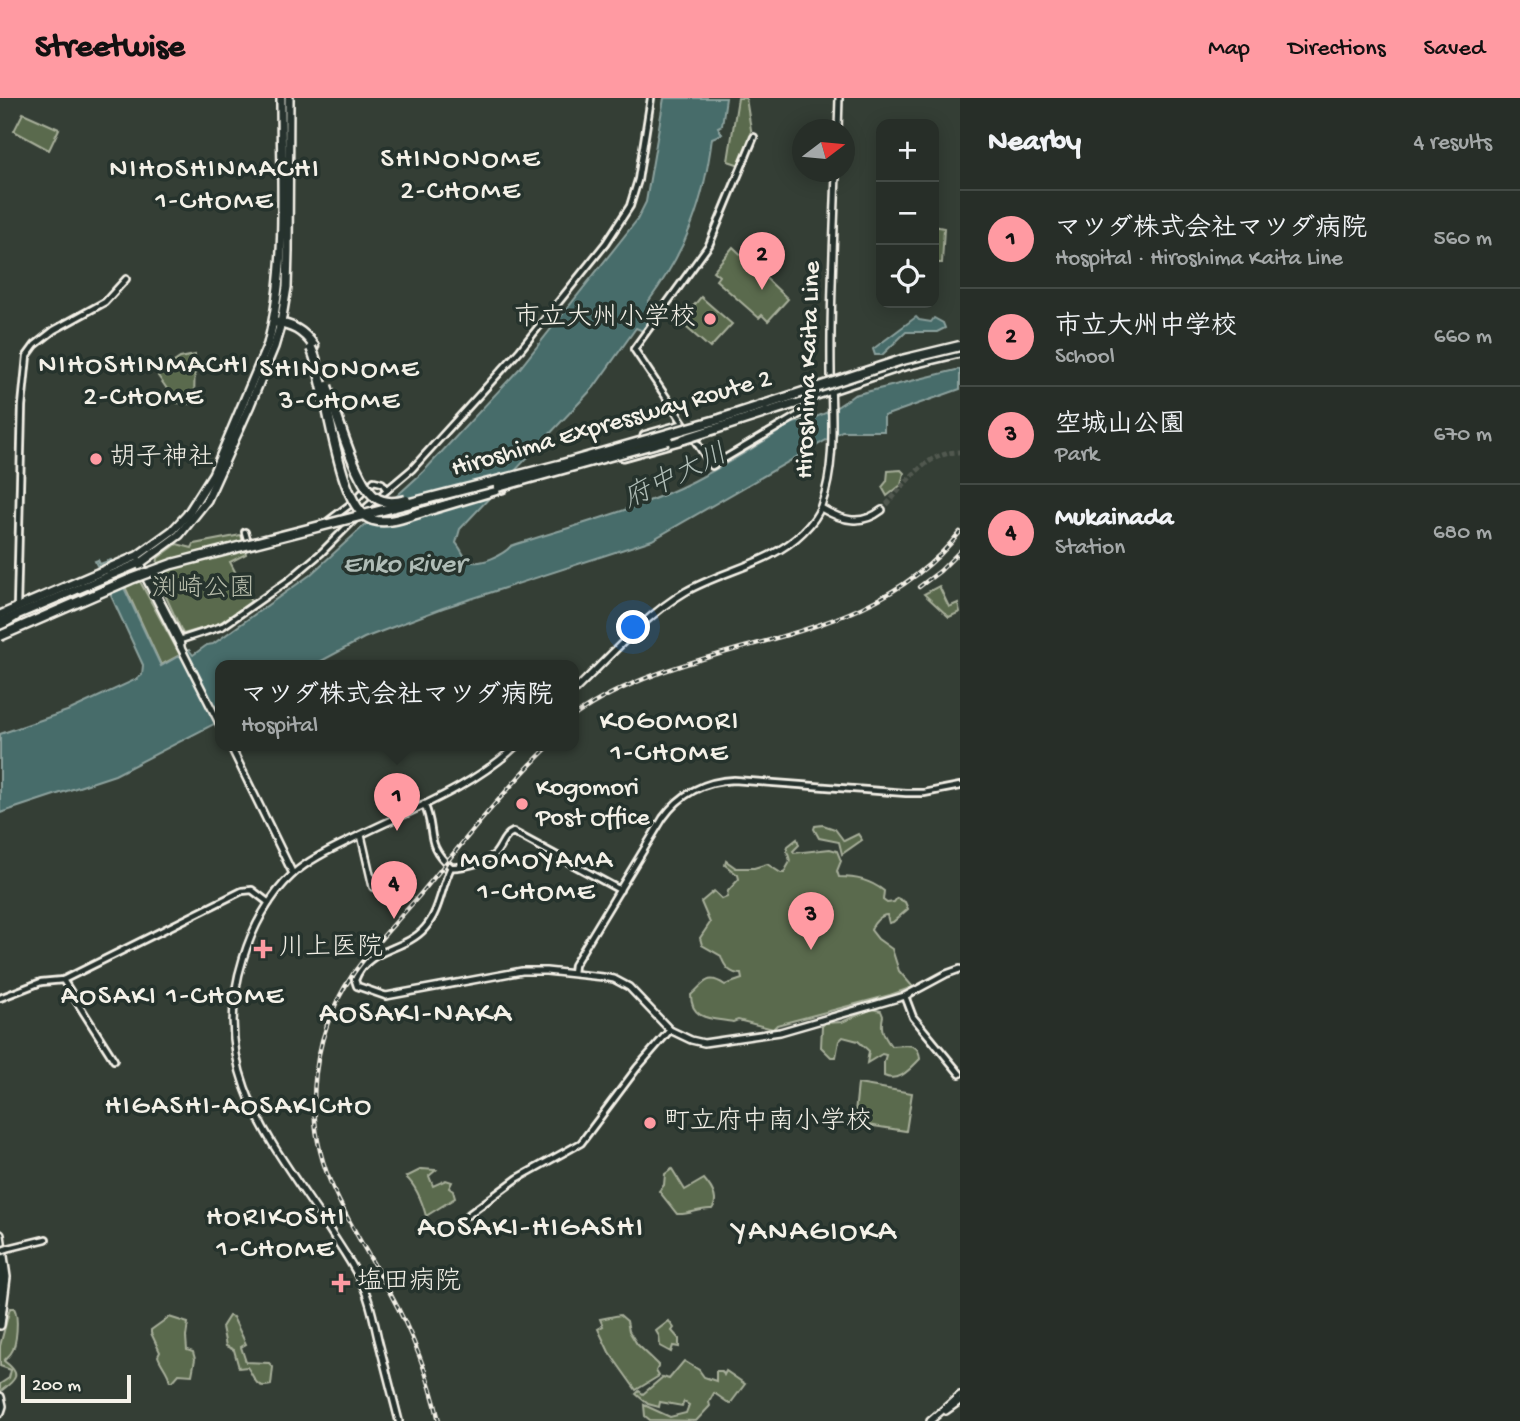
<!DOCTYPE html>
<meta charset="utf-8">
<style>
body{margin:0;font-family:"Gochi Hand","Klee One",sans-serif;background:#333a34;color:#f1f3f6}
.controls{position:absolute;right:21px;top:21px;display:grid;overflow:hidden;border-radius:14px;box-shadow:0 4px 18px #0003}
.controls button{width:63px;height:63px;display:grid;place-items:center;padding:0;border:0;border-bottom:2px solid #434a45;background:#272e28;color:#f1f3f6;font:35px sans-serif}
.compass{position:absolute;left:792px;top:21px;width:63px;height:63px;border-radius:50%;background:#272e28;box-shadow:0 4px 18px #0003;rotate:74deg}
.scale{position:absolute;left:21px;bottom:18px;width:110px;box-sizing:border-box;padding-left:7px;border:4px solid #f4f1e8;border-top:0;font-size:19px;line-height:24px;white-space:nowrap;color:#f4f1e8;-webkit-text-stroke:5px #26332d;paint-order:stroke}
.you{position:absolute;left:634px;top:530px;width:24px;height:24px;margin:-18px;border:5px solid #fff;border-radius:50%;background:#1a73e8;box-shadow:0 0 0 10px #1a73e833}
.badge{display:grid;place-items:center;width:46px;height:46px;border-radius:50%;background:#ff9aa2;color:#111;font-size:23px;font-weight:700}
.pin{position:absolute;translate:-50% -58px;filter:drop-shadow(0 2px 4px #0008)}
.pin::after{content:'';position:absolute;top:37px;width:24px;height:21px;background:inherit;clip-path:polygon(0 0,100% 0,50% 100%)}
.popup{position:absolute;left:215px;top:562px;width:364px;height:91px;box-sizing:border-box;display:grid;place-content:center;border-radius:14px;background:#272e28;filter:drop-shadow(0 2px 5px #0005);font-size:23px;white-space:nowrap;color:#a4a8a8}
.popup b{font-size:26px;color:#f1f3f6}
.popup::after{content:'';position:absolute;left:50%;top:100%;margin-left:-14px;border:14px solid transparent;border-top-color:#272e28}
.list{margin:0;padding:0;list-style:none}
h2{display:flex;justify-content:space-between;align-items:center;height:91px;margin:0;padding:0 28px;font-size:30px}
h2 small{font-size:23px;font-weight:400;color:#a4a8a8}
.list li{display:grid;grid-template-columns:46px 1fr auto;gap:21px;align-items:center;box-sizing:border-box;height:98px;padding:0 28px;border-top:2px solid #434a45}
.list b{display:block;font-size:26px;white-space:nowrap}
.list p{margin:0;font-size:23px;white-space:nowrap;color:#a4a8a8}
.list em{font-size:23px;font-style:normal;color:#a4a8a8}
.icon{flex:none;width:38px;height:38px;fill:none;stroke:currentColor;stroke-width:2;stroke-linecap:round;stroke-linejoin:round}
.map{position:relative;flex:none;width:960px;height:1323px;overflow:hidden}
header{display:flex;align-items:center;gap:42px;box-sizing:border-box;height:98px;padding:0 35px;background:#ff9aa2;color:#111}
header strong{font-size:33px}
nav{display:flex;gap:38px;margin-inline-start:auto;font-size:24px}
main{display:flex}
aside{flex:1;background:#272e28}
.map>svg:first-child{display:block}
.green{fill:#5a6b4d;stroke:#a7ae9a;stroke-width:2}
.water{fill:#476c6b;stroke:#8ca19d;stroke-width:2}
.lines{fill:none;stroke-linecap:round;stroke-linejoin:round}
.secondary-tunnel{stroke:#515950;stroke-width:5;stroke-dasharray:5 2.5;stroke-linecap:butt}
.tertiary-casing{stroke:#f4f1e8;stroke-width:10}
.secondary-casing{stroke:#f4f1e8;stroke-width:10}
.primary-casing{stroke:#f4f1e8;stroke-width:11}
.trunk-casing{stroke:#f4f1e8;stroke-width:12}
.motorway-casing{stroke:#f4f1e8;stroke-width:13}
.tertiary{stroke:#26332d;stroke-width:4.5}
.secondary{stroke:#26332d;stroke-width:5}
.primary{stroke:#26332d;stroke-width:6}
.trunk{stroke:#26332d;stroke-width:7}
.motorway{stroke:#26332d;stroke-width:8}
.rail-casing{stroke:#f4f1e8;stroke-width:4.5}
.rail{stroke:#26332d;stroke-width:2;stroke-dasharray:5;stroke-linecap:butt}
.tertiary-bridge-casing{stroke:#f4f1e8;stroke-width:10;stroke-linecap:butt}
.motorway-bridge-casing{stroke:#f4f1e8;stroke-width:13;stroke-linecap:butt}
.tertiary-bridge{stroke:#26332d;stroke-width:4.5}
.motorway-bridge{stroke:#26332d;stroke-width:8}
.poi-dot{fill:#ff9aa2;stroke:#26332d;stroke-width:2.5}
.labels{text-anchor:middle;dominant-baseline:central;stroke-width:7;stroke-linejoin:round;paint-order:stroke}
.poi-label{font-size:26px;fill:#f4f1e8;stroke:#26332d;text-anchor:start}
.street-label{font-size:26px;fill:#f4f1e8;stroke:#26332d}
.park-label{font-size:26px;fill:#b6bbaa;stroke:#26332d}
.neighbourhood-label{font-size:28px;letter-spacing:2px;fill:#f4f1e8;stroke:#26332d}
.water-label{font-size:28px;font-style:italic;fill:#afbcb6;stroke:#26332d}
.quarter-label{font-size:30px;letter-spacing:2px;fill:#f4f1e8;stroke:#26332d}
</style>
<header>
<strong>Streetwise</strong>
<nav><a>Map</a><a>Directions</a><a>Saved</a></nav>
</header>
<main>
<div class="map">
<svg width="960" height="1323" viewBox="0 0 960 1323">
<rect width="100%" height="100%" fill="#343e35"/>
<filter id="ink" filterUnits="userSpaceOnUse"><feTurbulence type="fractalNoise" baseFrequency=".0143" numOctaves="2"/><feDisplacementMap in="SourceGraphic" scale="14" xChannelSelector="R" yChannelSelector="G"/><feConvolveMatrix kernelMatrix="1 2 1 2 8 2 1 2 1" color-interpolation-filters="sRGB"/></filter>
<g filter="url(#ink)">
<g class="green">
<path d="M738,0H746L752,38L740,67L728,63Z"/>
<path d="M23,15L59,31L49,52L14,33Z"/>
<path d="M934,128L944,130L942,165H934Z"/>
<path d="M733,149L788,201L768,223L762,217L759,220L716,182L719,178L713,173Z"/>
<path d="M701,199L732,226L710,250L680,224Z"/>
<path d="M195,257L194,306L177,305L158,278V275L180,260Z"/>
<path d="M901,372L904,375L901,387L887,398L882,389L887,383L888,373Z"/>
<path d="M241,437L246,456L230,464L251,504L218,526L183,536L156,477L158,460L177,446L192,450L194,446Z"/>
<path d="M131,477L137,478L180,557L161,567L121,480Z"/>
<path d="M939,488L949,509L958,505L960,514L949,519L924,496Z"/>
<path d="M823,727L835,731L844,743L858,736L862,742L842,756L839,744L819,740L814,731L815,728Z"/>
<path d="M797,741L799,747L793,753L794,755L830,751L837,753L841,763L837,773L839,779C856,779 870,782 884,793L883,802L887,805L894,804L897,800L905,804L908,811L893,824L889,825L887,817C881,817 873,825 871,832L878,841L892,851L899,873L913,889L890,897L777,927L773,931L738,922L733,924C713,920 691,923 691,897C705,885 707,875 725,887L742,881L741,876C729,876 724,868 721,858L702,847L700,840L710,825L701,804L714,793L722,801L727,799L728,793L739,781L738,777L725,767L726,763L736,770H754L767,766L781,775H784C790,761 792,768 787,753L788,748Z"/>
<path d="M872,911L881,913L883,918C880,931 883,937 891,948C904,948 919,942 920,961C910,971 899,985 884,978V964L886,957L882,956L867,965L869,953L858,943L843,939L839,943L836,959H831L821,949L822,928L825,925L842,924Z"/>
<path d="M858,986L912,995L906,1033L854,1025Z"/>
<path d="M422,1071L436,1072L429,1078L433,1088L446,1082L452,1084L449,1090L453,1093L455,1100L426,1118C422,1103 417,1089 406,1079Z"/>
<path d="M672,1071L685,1092L704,1081C711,1089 720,1101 712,1111C699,1110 690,1117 677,1116L659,1093L664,1087L665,1076Z"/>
<path d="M10,1210H14C19,1218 17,1247 11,1255C9,1258 6,1260 4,1263C22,1276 17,1281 1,1293L6,1307L0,1320V1286L9,1280L11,1272L0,1268V1248Z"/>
<path d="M620,1217L627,1223L629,1233L637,1246L659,1267L656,1273L659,1278L636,1292L609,1254L598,1231L603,1228L600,1221Z"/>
<path d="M229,1218L233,1219L246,1246L241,1249L246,1264L269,1265L273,1269L271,1287C255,1292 255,1279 247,1269L239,1270L234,1252L226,1248L222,1229Z"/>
<path d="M169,1219L188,1225L186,1239L187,1252L193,1254L195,1261L192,1277L179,1276L173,1283H170C168,1273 161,1267 158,1258L160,1254L151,1235V1232Z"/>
<path d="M669,1223L674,1230L672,1233L679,1241V1249L673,1248L671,1254L660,1248L659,1238L656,1233Z"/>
<path d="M684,1263L699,1272L704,1279L716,1283V1273H722L724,1277L726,1273L745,1286L730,1306L714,1295L709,1304L710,1308L696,1323L650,1322L645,1318L644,1307L670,1319L686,1315L689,1307L684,1304L682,1308L660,1304L659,1309L648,1306L636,1296L639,1293L643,1296L663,1279L669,1281Z"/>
</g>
<g class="water">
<path d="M664,0H726L722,27L718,29L722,36L712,40C704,104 687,151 648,204L656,211V214L643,233L636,230L594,289L460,431L456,445C461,450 464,460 469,463C481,468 504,456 511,448C572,428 637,412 694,383C727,366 761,346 792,325C815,322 835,312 854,297L960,271V291L884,318V333H842L652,442L443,510L364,540L314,567H220V623L115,677L0,715V636L70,612L137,581L142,577L143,567L95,463L98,462L100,466L111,462L161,568L189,552L193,557L207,547L213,546L310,477L423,374L520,270L637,122L646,104Z"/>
<path d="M916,219L919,222L931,224L934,220L943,225L945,230L937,234H906L882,257H875L873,251Z"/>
</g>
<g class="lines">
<path class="secondary-tunnel" d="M882,412C904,388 924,354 960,354"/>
<defs>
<g id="tertiary">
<path d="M754,39L709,147L634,251L712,368L802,315L806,312L808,301L901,270L960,256"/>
<path d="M327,424L352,405L374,383L382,385L387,392"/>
<path d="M245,434L247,441L251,444"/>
<path d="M17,509L22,308L27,258L35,247L54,232L105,204L126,181"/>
<path d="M180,542L223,528L289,482L321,455L368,408L412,371L520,252L606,145L630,108L638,82L651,0"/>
<path d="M424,706C437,733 423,745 451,769C461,770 487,764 495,756C502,748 503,738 513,734L620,792"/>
<path d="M573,875L574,867L663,720C680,696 705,683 734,682L906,695H924L960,688"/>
<path d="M63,882L114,962"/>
<path d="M386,898L357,888L355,882C367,849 404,854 425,830C440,813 441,789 451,769"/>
<path d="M905,898L913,919L960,976"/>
<path d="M0,900L41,884L63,882L242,793L252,792L269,805"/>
<path d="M468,1117L518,1080L581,1045L637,970L670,932"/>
<path d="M9,1150L46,1141"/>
</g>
<g id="secondary">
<path d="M838,32L839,0"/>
<path d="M821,410C843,423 861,428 882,412"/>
<path d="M137,458L180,541L181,549"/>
<path d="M138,465L220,627"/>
<path d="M574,593C609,560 643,519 685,494C723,472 771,466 803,434C810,427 818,418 821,408C837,365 831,316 831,271C830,205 834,139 836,74"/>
<path d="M230,647L293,776"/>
<path d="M361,737L373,789"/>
<path d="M386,898L522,873H546L603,879L614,881L629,889L670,932L691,942L704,945L780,934L905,898L946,876L960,871"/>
<path d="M946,1313L960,1303"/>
<path d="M399,1323C392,1296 385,1268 378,1241C374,1224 371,1206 364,1190C355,1169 341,1150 329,1131C271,1043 208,973 243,861C252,831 269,798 293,776C310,761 332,751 352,741C408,713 471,691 517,647"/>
<path d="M930,1323L960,1297"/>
</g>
<path id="primary" d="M0,529L16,519"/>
<g id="trunk">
<path d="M0,517L137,458L173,432L187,417L213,376L268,246C288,166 281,81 281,0"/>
<path d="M0,524L142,464L179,437L207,402L250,307L274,249L281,225L287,189L288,153L289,0"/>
<path d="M0,1137L6,1179L0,1227"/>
<path d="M0,1162V1201"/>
<path d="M0,1299L2,1308L0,1314"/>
</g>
<g id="motorway">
<path d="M274,224C292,227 303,232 314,248"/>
<path d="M793,306L808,301"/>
<path d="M645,338L680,328"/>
<path d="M623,358L684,341"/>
<path d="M426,413L503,390"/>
</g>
</defs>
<use href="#tertiary" class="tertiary-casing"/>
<use href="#secondary" class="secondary-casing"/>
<use href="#primary" class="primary-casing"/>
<use href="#trunk" class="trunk-casing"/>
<use href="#motorway" class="motorway-casing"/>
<use href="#tertiary" class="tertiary"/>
<use href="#secondary" class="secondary"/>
<use href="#primary" class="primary"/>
<use href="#trunk" class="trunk"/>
<use href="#motorway" class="motorway"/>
<defs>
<g id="rail">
<path d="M919,489L940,473L960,453"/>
<path d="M574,618C692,534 865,556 960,434"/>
<path d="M439,1323C429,1278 412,1235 390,1195C370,1158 346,1122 330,1083C302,1015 312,936 353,876C375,844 404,817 428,787C467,739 506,690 550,647"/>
</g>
</defs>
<use href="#rail" class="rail-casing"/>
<use href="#rail" class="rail"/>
<defs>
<path id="tertiary-bridge" d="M0,1153L9,1150"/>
<g id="motorway-bridge">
<path d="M311,250C328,284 336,413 373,422C390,427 410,417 426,413"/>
<path d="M327,288C335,312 356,385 375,399C384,406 395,405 406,402"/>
<path d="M684,341L793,306"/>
<path d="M498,389L668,342"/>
<path d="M0,538L131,481L172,466L559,367L720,321L902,262L960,248"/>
</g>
</defs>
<use href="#tertiary-bridge" class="tertiary-bridge-casing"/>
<use href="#motorway-bridge" class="motorway-bridge-casing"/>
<use href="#tertiary-bridge" class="tertiary-bridge"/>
<use href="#motorway-bridge" class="motorway-bridge"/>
</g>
</g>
<g class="poi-dot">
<circle cx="710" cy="221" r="7"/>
<circle cx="96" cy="361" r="7"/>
<circle cx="522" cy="706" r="7"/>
<path d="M259.5 840.5h7v7h7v7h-7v7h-7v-7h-7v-7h7z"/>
<circle cx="650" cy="1025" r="7"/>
<path d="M337.5 1174.5h7v7h7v7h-7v7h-7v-7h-7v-7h7z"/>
</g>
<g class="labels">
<g class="poi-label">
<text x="696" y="221" text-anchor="end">市立大州小学校</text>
<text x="110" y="361">胡子神社</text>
<text x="536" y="691">Kogomori<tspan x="536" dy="30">Post Office</tspan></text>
<text x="279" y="851">川上医院</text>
<text x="664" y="1025">町立府中南小学校</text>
<text x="357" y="1185">塩田病院</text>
</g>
<g class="street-label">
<text transform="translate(810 272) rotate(-88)">Hiroshima Kaita Line</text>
<text transform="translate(612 327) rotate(-16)">Hiroshima Expressway Route 2</text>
</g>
<g class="park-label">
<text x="203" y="492">渕崎公園</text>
</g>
<g class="neighbourhood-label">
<text x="461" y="62">SHINONOME<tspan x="461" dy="32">2-CHOME</tspan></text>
<text x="215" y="72">NIHOSHINMACHI<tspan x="215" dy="32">1-CHOME</tspan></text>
<text x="144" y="268">NIHOSHINMACHI<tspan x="144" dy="32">2-CHOME</tspan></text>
<text x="340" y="272">SHINONOME<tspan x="340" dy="32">3-CHOME</tspan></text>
<text x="670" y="624">KOGOMORI<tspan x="670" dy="32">1-CHOME</tspan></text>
<text x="537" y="763">MOMOYAMA<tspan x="537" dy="32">1-CHOME</tspan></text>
<text x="173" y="899">AOSAKI 1-CHOME</text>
<text x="239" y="1009">HIGASHI-AOSAKICHO</text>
<text x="276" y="1120">HORIKOSHI<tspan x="276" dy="32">1-CHOME</tspan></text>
</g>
<g class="water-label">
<text transform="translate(676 380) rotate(-26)">府中大川</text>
<text x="404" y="467">Enko River</text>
</g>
<g class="quarter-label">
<text x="416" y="917">AOSAKI-NAKA</text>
<text x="531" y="1131">AOSAKI-HIGASHI</text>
<text x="815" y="1135">YANAGIOKA</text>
</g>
</g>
</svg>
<div class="controls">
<button>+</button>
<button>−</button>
<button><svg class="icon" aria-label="locate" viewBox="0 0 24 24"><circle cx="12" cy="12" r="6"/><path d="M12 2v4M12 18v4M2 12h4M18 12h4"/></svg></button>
</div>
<svg class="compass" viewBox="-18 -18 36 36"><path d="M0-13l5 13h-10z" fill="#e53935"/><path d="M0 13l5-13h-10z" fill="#a4a8a8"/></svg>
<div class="scale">200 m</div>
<div class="you"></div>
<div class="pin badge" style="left:397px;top:733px">1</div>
<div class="popup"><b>マツダ株式会社マツダ病院</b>Hospital</div>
<div class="pin badge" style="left:762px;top:192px">2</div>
<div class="pin badge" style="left:811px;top:852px">3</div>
<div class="pin badge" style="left:394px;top:821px">4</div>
</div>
<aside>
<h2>Nearby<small>4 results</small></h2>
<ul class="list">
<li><span class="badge">1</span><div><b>マツダ株式会社マツダ病院</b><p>Hospital · Hiroshima Kaita Line</p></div><em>560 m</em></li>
<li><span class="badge">2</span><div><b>市立大州中学校</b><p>School</p></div><em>660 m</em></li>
<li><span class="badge">3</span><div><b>空城山公園</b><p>Park</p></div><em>670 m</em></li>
<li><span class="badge">4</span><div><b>Mukainada</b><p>Station</p></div><em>680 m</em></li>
</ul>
</aside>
</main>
